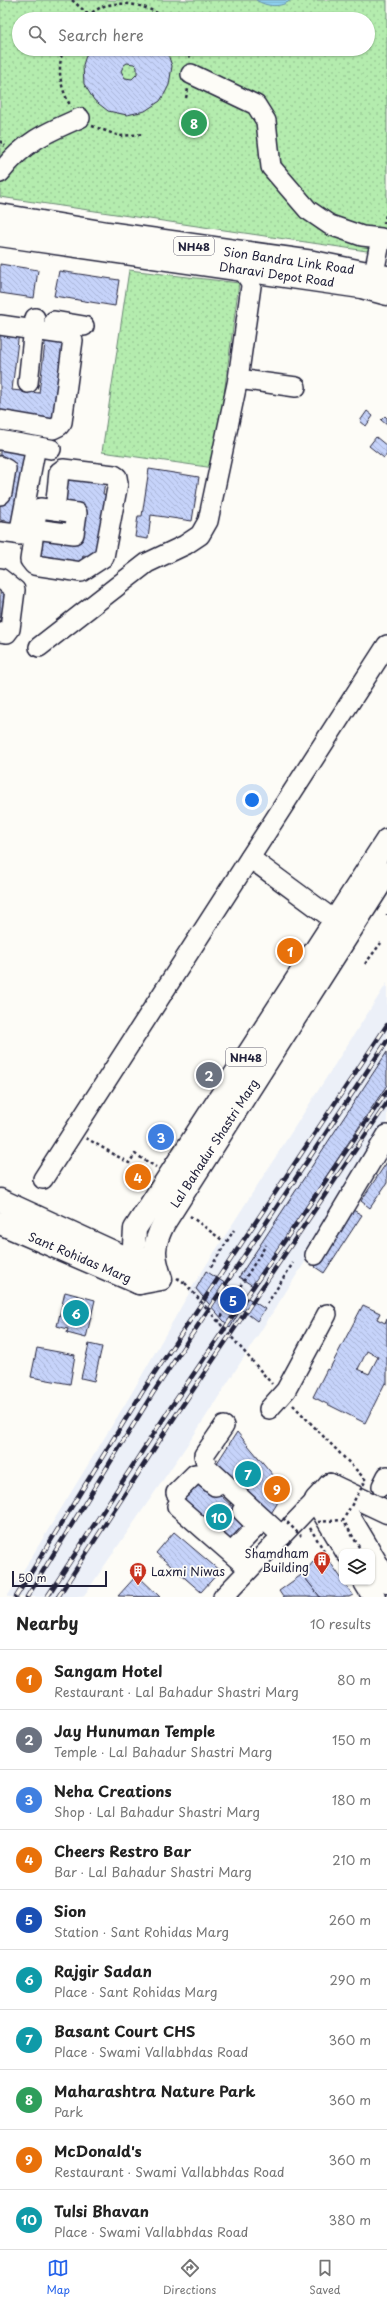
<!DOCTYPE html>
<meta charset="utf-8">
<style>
body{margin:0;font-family:"Playpen Sans",sans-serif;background:#f2f2f2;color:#222}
.controls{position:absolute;right:12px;bottom:12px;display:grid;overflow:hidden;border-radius:8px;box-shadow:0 1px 3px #0004}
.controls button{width:36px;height:36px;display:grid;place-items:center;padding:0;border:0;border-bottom:1px solid #e0e0e0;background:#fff;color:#222;font:20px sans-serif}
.scale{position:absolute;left:12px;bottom:10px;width:95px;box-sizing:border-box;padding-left:4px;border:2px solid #22223b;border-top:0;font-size:11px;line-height:14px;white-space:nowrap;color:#22223b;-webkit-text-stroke:3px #fdfcf7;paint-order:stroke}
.you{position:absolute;left:252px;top:800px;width:14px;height:14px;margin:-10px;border:3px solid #fff;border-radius:50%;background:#1a73e8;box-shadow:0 0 0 6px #1a73e833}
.badge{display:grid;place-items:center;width:26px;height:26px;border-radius:50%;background:#2563eb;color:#fff;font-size:13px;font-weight:700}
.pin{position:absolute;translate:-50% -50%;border:2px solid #fff;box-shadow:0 1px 4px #0006}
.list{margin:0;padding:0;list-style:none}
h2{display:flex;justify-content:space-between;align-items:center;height:52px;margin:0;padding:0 16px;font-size:17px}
h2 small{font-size:13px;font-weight:400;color:#767676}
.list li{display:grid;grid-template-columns:26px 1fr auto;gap:12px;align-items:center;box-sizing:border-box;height:60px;padding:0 16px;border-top:1px solid #e0e0e0}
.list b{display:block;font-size:15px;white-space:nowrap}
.list p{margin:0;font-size:13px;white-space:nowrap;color:#767676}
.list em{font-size:13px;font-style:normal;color:#767676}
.icon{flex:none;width:22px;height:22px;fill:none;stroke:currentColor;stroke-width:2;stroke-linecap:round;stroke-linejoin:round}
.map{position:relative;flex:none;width:387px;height:1597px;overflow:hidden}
.search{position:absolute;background:#fff;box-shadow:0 1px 3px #0004;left:12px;right:12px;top:12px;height:44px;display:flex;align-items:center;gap:10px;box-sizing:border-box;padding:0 14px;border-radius:22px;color:#767676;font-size:15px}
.sheet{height:652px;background:#fff}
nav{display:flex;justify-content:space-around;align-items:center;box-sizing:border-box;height:56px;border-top:1px solid #e0e0e0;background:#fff;font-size:11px;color:#767676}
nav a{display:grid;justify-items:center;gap:2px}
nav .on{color:#2563eb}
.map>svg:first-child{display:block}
.built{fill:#ecf0f8}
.park{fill:url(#park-dots);stroke:#6b8774;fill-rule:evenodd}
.water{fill:url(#water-rules);stroke:#658da9}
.building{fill:url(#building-back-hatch);stroke:#22223b;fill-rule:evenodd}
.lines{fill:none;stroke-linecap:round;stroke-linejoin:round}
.minor-casing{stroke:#22223b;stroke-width:22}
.major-casing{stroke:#22223b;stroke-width:25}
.path{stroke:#22223b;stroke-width:2.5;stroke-dasharray:3 3;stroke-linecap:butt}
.minor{stroke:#fdfcf7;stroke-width:19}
.major{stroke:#fdfcf7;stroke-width:22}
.rail-casing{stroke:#22223b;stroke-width:4.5}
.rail{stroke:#fdfcf7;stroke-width:3;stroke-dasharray:9;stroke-linecap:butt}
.path-bridge{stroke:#22223b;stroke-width:2.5;stroke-dasharray:3 3;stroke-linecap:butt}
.labels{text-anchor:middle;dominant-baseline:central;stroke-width:3.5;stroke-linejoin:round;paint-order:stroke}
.shield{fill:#fdfcf7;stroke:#646373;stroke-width:1}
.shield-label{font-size:11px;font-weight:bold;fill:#22223b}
.street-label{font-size:12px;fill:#22223b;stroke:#fdfcf7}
.poi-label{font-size:12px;fill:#22223b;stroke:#fdfcf7;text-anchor:end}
</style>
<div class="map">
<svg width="387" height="1597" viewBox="0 0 387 1597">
<defs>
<pattern id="park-dots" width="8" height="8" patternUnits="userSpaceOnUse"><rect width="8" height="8" fill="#b4ecae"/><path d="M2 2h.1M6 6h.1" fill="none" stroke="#9aca97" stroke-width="1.8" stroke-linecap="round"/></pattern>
<pattern id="water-rules" width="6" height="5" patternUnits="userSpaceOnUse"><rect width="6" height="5" fill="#91d4f3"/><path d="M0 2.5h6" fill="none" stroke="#7db6d1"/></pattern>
<pattern id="building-back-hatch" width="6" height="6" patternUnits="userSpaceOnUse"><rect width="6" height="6" fill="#c6d3fa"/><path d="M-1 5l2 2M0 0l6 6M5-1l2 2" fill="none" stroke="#aab5d7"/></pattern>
</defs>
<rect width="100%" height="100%" fill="#fdfcf7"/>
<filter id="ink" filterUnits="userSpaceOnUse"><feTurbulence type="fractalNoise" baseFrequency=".025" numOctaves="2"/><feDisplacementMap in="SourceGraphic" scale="8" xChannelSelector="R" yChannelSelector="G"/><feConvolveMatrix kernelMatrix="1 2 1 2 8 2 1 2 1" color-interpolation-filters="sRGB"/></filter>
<g filter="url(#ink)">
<path class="built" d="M387,983V1134L196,1432L83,1597H7L130,1396L196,1281Z"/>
<g class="park">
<path d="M0,0H387V254L0,197ZM19,19H368V49H19Z"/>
<path d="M129,270L239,283L214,468L102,452Z"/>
</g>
<path class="water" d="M256,0H291C281,8 267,7 256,0Z"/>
<g class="building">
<path d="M88,49H166L172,66L169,85L165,93L160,101L145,111L127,115L108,111L94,100L84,84L83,65ZM127,63L134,64L137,67V74L132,79L125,78L121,71L124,65Z"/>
<path d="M0,264L38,270L34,298L0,293Z"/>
<path d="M59,271L119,280L115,306L54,296Z"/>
<path d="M0,330L19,332L12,390L39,393L46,335L67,338L54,419L0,412Z"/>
<path d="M367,411L373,416L366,426L360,421Z"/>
<path d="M385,416L387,418V425L381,420Z"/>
<path d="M376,437L387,446V454L384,458L369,446Z"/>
<path d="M0,444L31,449L19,523L0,520Z"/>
<path d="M149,469L199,477L192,521L151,515L148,539L135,537L138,516H142Z"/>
<path d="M67,471L106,477L103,494L109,495L100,558L83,555L81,568L38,562V531L76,537L62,503Z"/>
<path d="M0,588L13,590L8,627L0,626Z"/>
<path d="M387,1052V1085L253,1286L239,1277Z"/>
<path d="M207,1064L220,1072L212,1086L199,1078Z"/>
<path d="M387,1162V1183L370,1208L361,1201Z"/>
<path d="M353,1210L362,1215L324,1273L315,1267Z"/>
<path d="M206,1271L265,1309L257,1321L241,1309L230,1328L196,1289Z"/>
<path d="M65,1292L95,1300L86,1338L67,1333L68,1329L57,1326Z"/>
<path d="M363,1305L380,1313L377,1319L385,1323L387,1318V1384L385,1383L365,1423L313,1397L327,1369L329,1370ZM367,1351L378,1357L369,1374L358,1369Z"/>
<path d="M89,1344L102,1347L94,1381L81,1378Z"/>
<path d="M37,1348L75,1355L70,1384L31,1377Z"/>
<path d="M237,1432L279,1482L277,1504L270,1515L215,1466Z"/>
<path d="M201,1477L253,1526L230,1550L179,1501Z"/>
<path d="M174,1532L220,1571L201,1592L156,1553Z"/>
<path d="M323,1557L330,1562L353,1595L349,1597H320L305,1578L304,1573L313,1562Z"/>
<path d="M304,1573L305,1578L320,1597H283L279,1591Z"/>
<path d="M137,1575L160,1597L118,1596Z"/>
</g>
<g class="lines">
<defs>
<g id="minor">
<path d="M191,74L256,105L266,121L271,167L308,210L330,225L362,236L381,238L374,273"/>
<path d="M0,173C24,142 45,133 80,118"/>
<path d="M54,321L84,326"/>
<path d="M0,325L69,335L73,340L62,422L59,426L53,429L0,420"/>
<path d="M238,379L296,387"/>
<path d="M28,383L35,318"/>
<path d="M0,440L51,449"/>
<path d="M0,466L6,469L2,493L0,495"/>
<path d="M63,469L114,475L117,477L118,483L104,557L81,572L34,565L30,560L37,511L40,508L55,510L59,472Z"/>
<path d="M35,529L74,534L77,513L55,510"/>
<path d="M0,532L32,536"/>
<path d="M19,535L36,446"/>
<path d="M0,578L15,590L10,629L7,633L0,632"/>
<path d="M39,647L147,563L185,545L200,535L208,521L238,379L251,286L250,281L241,268L242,261"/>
<path d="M250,858L334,920"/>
<path d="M43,1179L387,645"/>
<path d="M315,1255L387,1135"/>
<path d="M269,1409L286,1390L327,1314"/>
<path d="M224,1426L204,1455L207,1467L282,1536"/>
<path d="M382,1486L387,1476"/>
<path d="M176,1493L195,1474L202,1475L215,1486"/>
<path d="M177,1506L241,1562"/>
<path d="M231,1553L257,1526L242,1511"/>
<path d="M223,1597L316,1500"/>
</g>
<g id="major">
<path d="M0,215L107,233L313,262L387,277"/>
<path d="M0,235L361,287L387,294"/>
<path d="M0,1200L133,1261L146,1259"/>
<path d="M0,1223L139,1283L161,1279C153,1255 152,1246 164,1223L387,873"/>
<path d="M139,1283L133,1261L135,1229L387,840"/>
<path d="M330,1485L316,1500L347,1552"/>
<path d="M330,1485L370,1552"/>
<path d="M330,1485L387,1512"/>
<path d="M372,1556L387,1581"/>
<path d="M365,1582L374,1597"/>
</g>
</defs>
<use href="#minor" class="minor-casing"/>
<use href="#major" class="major-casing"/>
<g class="path">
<path d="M72,0L89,15"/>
<path d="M82,19C89,15 96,9 104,6C126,0 149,6 166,19"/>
<path d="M63,49C57,71 60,87 71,107"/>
<path d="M188,49L190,60"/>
<path d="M186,98L188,89"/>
<path d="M92,126L120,136L143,134"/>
<path d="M0,141L5,146"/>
<path d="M384,224L387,210"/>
<path d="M387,914V915"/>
<path d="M365,964L381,943"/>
<path d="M86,1138L129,1163L135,1154L156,1167"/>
<path d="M190,1216L222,1240"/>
<path d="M211,1267L234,1230"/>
<path d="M177,1278L185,1283"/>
<path d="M267,1304L293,1263"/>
<path d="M218,1322L266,1245"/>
<path d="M293,1405L326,1439"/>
<path d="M310,1528L328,1557"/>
</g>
<use href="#minor" class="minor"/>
<use href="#major" class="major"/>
<defs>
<g id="rail">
<path d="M16,1597L143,1391L387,1025"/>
<path d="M27,1597L153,1393L387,1041"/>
<path d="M47,1597L171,1407L387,1091"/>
<path d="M58,1597L176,1415L387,1103"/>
</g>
</defs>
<use href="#rail" class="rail-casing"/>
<use href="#rail" class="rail"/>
<g class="path-bridge">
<path d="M185,1283L272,1384"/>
<path d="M326,1439L366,1480L343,1520L362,1552"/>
<path d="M283,1518L301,1536"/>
<path d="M318,1522L343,1520"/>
</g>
</g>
</g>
<defs>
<symbol id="building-pin" viewBox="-11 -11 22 30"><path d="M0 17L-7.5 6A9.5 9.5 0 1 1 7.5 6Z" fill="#c8321e" stroke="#fdfcf7"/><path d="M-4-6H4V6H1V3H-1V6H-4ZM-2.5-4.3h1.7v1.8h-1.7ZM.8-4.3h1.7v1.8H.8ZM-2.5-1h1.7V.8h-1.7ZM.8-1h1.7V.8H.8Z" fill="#fff"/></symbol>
</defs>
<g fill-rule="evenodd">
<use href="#building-pin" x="312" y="1550" width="20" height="27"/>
<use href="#building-pin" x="128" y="1561" width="20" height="27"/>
</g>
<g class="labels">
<g class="shield">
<rect x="174" y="237" width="40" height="18" rx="3"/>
<rect x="226" y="1048" width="40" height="18" rx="3"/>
</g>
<g class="shield-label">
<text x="194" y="246">NH48</text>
<text x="246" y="1057">NH48</text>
</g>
<g class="street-label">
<text transform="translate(289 260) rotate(8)">Sion Bandra Link Road</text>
<text transform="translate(277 274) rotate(8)">Dharavi Depot Road</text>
<text transform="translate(214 1143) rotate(-57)">Lal Bahadur Shastri Marg</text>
<text transform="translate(80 1257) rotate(23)">Sant Rohidas Marg</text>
</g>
<g class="poi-label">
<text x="309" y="1553">Shamdham<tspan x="309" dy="14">Building</tspan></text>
<text x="151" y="1571" text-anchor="start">Laxmi Niwas</text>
</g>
</g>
</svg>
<div class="controls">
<button><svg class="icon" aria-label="layers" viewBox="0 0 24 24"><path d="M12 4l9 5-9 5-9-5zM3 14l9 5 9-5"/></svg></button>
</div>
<div class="scale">50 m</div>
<div class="you"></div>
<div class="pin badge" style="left:290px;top:951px;background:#e8710a">1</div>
<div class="pin badge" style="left:209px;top:1075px;background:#6b7280">2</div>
<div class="pin badge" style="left:161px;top:1137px;background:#3f7fe0">3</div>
<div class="pin badge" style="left:138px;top:1177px;background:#e8710a">4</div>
<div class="pin badge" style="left:233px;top:1300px;background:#1a4fb4">5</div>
<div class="pin badge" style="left:76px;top:1313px;background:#0f9aa8">6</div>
<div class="pin badge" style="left:248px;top:1474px;background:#0f9aa8">7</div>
<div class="pin badge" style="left:194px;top:123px;background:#2e9e5b">8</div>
<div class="pin badge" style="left:277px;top:1489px;background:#e8710a">9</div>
<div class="pin badge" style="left:219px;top:1517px;background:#0f9aa8">10</div>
<div class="search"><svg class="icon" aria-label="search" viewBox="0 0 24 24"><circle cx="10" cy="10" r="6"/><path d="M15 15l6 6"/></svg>Search here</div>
</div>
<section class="sheet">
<h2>Nearby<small>10 results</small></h2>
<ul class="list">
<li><span class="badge" style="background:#e8710a">1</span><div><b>Sangam Hotel</b><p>Restaurant · Lal Bahadur Shastri Marg</p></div><em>80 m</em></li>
<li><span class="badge" style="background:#6b7280">2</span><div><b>Jay Hunuman Temple</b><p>Temple · Lal Bahadur Shastri Marg</p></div><em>150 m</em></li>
<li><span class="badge" style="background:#3f7fe0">3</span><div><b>Neha Creations</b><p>Shop · Lal Bahadur Shastri Marg</p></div><em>180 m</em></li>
<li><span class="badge" style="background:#e8710a">4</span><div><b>Cheers Restro Bar</b><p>Bar · Lal Bahadur Shastri Marg</p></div><em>210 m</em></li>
<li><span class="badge" style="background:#1a4fb4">5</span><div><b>Sion</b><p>Station · Sant Rohidas Marg</p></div><em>260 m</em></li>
<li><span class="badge" style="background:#0f9aa8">6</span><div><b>Rajgir Sadan</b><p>Place · Sant Rohidas Marg</p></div><em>290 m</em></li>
<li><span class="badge" style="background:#0f9aa8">7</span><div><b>Basant Court CHS</b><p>Place · Swami Vallabhdas Road</p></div><em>360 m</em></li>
<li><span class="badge" style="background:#2e9e5b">8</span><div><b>Maharashtra Nature Park</b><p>Park</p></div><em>360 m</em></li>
<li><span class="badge" style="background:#e8710a">9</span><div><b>McDonald's</b><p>Restaurant · Swami Vallabhdas Road</p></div><em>360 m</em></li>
<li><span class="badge" style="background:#0f9aa8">10</span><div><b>Tulsi Bhavan</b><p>Place · Swami Vallabhdas Road</p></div><em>380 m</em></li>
</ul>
</section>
<nav>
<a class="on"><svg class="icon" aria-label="map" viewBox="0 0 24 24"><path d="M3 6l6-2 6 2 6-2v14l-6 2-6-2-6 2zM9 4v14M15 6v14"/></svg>Map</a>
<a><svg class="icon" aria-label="directions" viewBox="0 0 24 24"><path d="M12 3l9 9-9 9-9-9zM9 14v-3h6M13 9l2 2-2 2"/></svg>Directions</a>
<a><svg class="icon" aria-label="saved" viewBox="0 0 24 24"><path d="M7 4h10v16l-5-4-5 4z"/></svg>Saved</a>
</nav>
